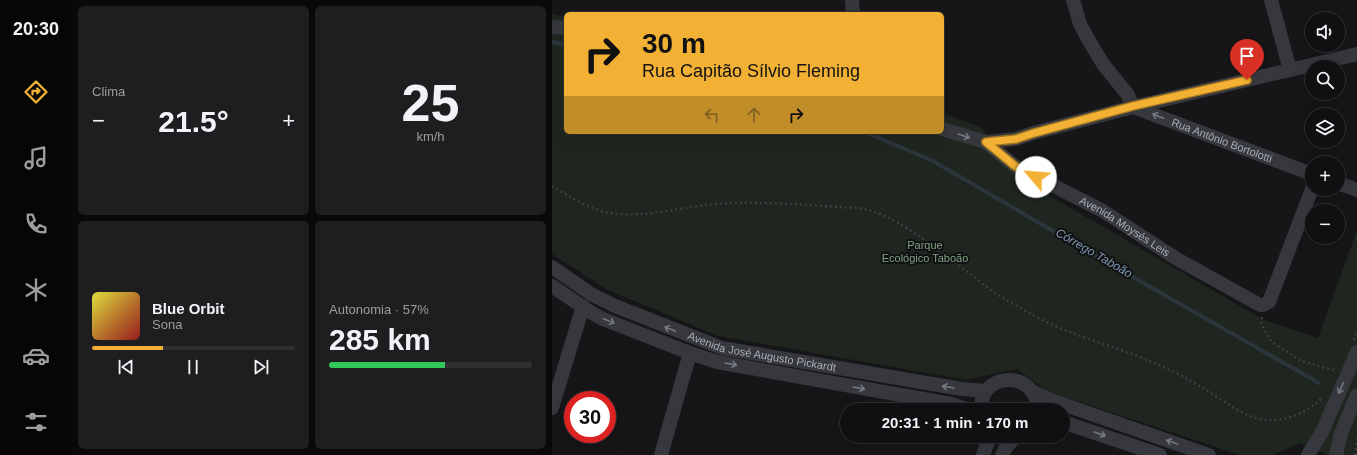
<!DOCTYPE html>
<html lang="pt">
<meta charset="utf-8">
<style>
body{margin:0;font-family:Arial,sans-serif;background:#1e1e20;color:#f1f3f6;height:100vh;display:flex;flex-direction:column;font-size:15px;white-space:nowrap}
*{box-sizing:border-box;margin:0}
p{font-size:13px;color:#9c9d9f}
.icon{flex:none;width:22px;height:22px;fill:none;stroke:currentColor;stroke-width:2;stroke-linecap:round;stroke-linejoin:round}
.map{position:relative;flex:1;overflow:hidden}
.sheet{display:flex;flex-direction:column;gap:6px;padding:6px;background:#09090a;width:480px}
.sheet>*{flex:none}
.guide{position:absolute;left:12px;top:12px;width:380px;height:122px;border-radius:6px;box-shadow:0 4px 16px #0002,0 0 0 1px #303032;background:#f2b134;color:#111;overflow:hidden}
.fabs{position:absolute;left:753px;top:12px;display:grid;gap:8px}
.fabs a{display:grid;place-items:center;width:40px;height:40px;border-radius:50%;background:#101012;box-shadow:0 4px 16px #0002,0 0 0 1px #303032;font-size:20px}
.speed{position:absolute;left:12px;top:391px;display:flex;gap:8px;font-size:20px;font-weight:700;text-align:center}
.speed>*{display:grid;place-content:center;width:52px;height:52px;border-radius:50%;background:#101012;box-shadow:0 4px 16px #0002,0 0 0 1px #303032;line-height:1}
.speed .limit{border:6px solid #d22;background:#fff;color:#111}
.pin{position:absolute;display:grid;place-items:center;width:34px;height:34px;color:#fff;margin:-41px -17px;border-radius:50% 50% 50% 0;rotate:-45deg;box-shadow:0 0 4px #0007}
.pin .icon{rotate:45deg}
.me{position:absolute;width:44px;margin:-22px;rotate:297deg;stroke-linejoin:round;filter:drop-shadow(0 0 3px #0008)}
.turn{display:flex;align-items:center;gap:14px;height:84px;padding:0 12px;font-size:18px}
.turn .icon{width:52px;height:52px;stroke-width:2.5}
.turn b{display:block;font-size:28px;line-height:34px}
.lanes{display:flex;align-items:center;height:38px;padding:0 12px;background:#0003;justify-content:center;gap:20px;direction:ltr}
.lanes .off{opacity:.35}
.big{font-size:30px;font-weight:800;line-height:1.1}
.sheet .widget{flex:1;display:flex;flex-direction:column;justify-content:center;gap:6px;min-width:0;padding:0 14px;border-radius:6px;background:#1e1e20}
.sheet .dial{align-items:center;gap:0}
.dial b{font-size:52px;line-height:1}
.song{display:flex;align-items:center;gap:12px}
.cover{width:48px;height:48px;border-radius:6px;background:linear-gradient(135deg,hsl(60 70% 55%),hsl(0 70% 35%))}
.played{height:4px;border-radius:2px;background:linear-gradient(90deg,#f2b134 35%,#303032 35%)}
.keys{display:flex;justify-content:space-around;direction:ltr}
.heat{display:flex;justify-content:space-between;align-items:center;font-size:22px;direction:ltr}
.charge{height:6px;border-radius:3px;background:linear-gradient(90deg,#34c759 57%,#303032 0)}
.sheet .tiles{flex:1;display:grid;gap:6px;grid-template-columns:repeat(2,1fr)}
.trip{position:absolute;left:288px;top:403px;width:230px;height:40px;border-radius:20px;background:#101012;box-shadow:0 4px 16px #0002,0 0 0 1px #303032;font-weight:800;line-height:40px;text-align:center}
main{display:flex;flex:1;min-height:0}
.tabs{display:flex;flex-direction:column;width:72px;justify-content:space-around;align-items:center;background:#060607;color:#9c9d9f}
.tabs .icon{width:28px;height:28px}
.tabs .current{color:#f2b134}
.tabs b{font-size:18px;color:#f1f3f6}
.map>svg:first-child{display:block}
</style>
<main>
<nav class="tabs">
<b>20:30</b>
<svg class="icon current" aria-label="directions" viewBox="0 0 24 24"><path d="M12 3l9 9-9 9-9-9zM9 14v-3h6M13 9l2 2-2 2"/></svg>
<svg class="icon" aria-label="music" viewBox="0 0 24 24"><path d="M9 18V5l10-2v13"/><circle cx="6" cy="18" r="3"/><circle cx="16" cy="16" r="3"/></svg>
<svg class="icon" aria-label="phone" viewBox="0 0 24 24"><path d="M5 4h4l2 5-3 2q2 4 5 5l2-3 5 2v4C11 20 4 13 5 4z"/></svg>
<svg class="icon" aria-label="climate" viewBox="0 0 24 24"><path d="M12 3v18M4 7l16 10M4 17L20 7"/></svg>
<svg class="icon" aria-label="car" viewBox="0 0 24 24"><path d="M5 17H2v-5l4-1 3-4h7l3 4 3 1v5h-3M9 17h6M6 11h13"/><circle cx="7" cy="17" r="2"/><circle cx="17" cy="17" r="2"/></svg>
<svg class="icon" aria-label="filters" viewBox="0 0 24 24"><path d="M4 7h16M4 17h16"/><circle cx="9" cy="7" r="2"/><circle cx="15" cy="17" r="2"/></svg>
</nav>
<section class="sheet">
<div class="tiles">
<div class="widget"><p>Clima</p>
<div class="heat"><a>−</a><b class="big">21.5°</b><a>+</a></div>
</div>
<div class="widget dial"><b>25</b><p>km/h</p></div>
<div class="widget">
<div class="song"><i class="cover"></i><div><b>Blue Orbit</b><p>Sona</p></div></div>
<div class="played"></div>
<div class="keys"><svg class="icon" aria-label="previous" viewBox="0 0 24 24"><path d="M18 5L8 12l10 7zM5 5v14"/></svg><svg class="icon" aria-label="pause" viewBox="0 0 24 24"><path d="M8 5v14M16 5v14"/></svg><svg class="icon" aria-label="next" viewBox="0 0 24 24"><path d="M6 5l10 7-10 7zM19 5v14"/></svg></div>
</div>
<div class="widget"><p>Autonomia · 57%</p><b class="big">285 km</b><div class="charge"></div></div>
</div>
</section>
<div class="map">
<svg width="805" height="455" viewBox="0 0 805 455">
<rect width="100%" height="100%" fill="#161618"/>
<path fill="#1e261f" d="M0,14L14,17V132H390V113L429,127L467,178L712,320L766,338L805,230V455H776L748,443L721,455H688L495,391L465,369L414,380L166,336L54,289L0,254Z"/>
<g fill="none" stroke-linecap="round" stroke-linejoin="round">
<path stroke="#2c353c" stroke-width="4" d="M0,42L14,45
M313,132L381,161L544,256L767,383"/>
<path stroke="#3d3f44" stroke-width="2.5" stroke-dasharray="2 3" stroke-linecap="butt" d="M0,186C16,195 31,206 49,211C83,220 120,209 154,205C164,204 175,203 185,203C225,202 266,206 306,208C334,212 357,229 379,245C395,257 411,268 426,280C439,291 452,299 467,307C481,315 495,323 510,329C545,343 583,353 618,370C635,378 651,388 668,399C681,407 693,416 708,419C731,423 753,414 769,399
M710,317L709,324L720,342L749,361L785,371
M802,340L805,332
M803,455L805,439"/>
<g stroke="#37383d" stroke-width="14">
<path d="M300,0L301,14"/>
<path d="M521,0L528,24L536,39L551,64L576,95L581,107"/>
<path d="M719,0L738,70"/>
<path d="M0,27L14,28"/>
<path id="s1" d="M581,107L760,174"/>
<path d="M390,129L434,142L464,139L481,133L581,107L805,54"/>
<path id="s2" d="M434,142L463,166L551,211L625,259L708,305H711L717,302L760,189"/>
<path d="M786,183L805,190"/>
<path id="s3" d="M0,267L39,294L63,306L170,348L410,389L434,391"/>
<path d="M0,286L40,313L51,319L138,353L165,362L399,404L417,410"/>
<path d="M481,392L499,400L657,455"/>
<path d="M0,408L31,306"/>
<path d="M429,410C427,371 485,369 486,410"/>
<path d="M511,422L608,455"/>
<path d="M109,455L138,353"/>
<path d="M431,455L438,436"/>
<path d="M450,455L453,449L463,437"/>
<path d="M756,455L770,432L805,352"/>
<path d="M784,455L789,433L805,395"/>
</g>
</g>
<defs><path id="oneway-shaft" d="M-6 0H5M1.5-3L5.5 0L1.5 3" fill="none" stroke-width="1.6" stroke-linecap="round" stroke-linejoin="round"/></defs>
<g stroke="#757881">
<use href="#oneway-shaft" transform="translate(606 116) rotate(-159)"/>
<use href="#oneway-shaft" transform="translate(412 136) rotate(19)"/>
<use href="#oneway-shaft" transform="translate(57 321) rotate(22)"/>
<use href="#oneway-shaft" transform="translate(118 329) rotate(-158)"/>
<use href="#oneway-shaft" transform="translate(179 364) rotate(10)"/>
<use href="#oneway-shaft" transform="translate(396 387) rotate(-170)"/>
<use href="#oneway-shaft" transform="translate(307 388) rotate(10)"/>
<use href="#oneway-shaft" transform="translate(789 388) rotate(114)"/>
<use href="#oneway-shaft" transform="translate(548 434) rotate(19)"/>
<use href="#oneway-shaft" transform="translate(620 442) rotate(-161)"/>
</g>
<g fill="none" stroke-linecap="round" stroke-linejoin="round">
<defs>
<path id="route" d="M484,177L463,166L434,142L464,139L482,133L581,106L695,80"/>
</defs>
<use href="#route" stroke="#9d7322" stroke-width="10"/>
<use href="#route" stroke="#f2b134" stroke-width="7"/>
</g>
<g text-anchor="middle" stroke-width="4" stroke-linejoin="round" paint-order="stroke">
<g font-size="11" fill="#a8adb8" stroke="#111113">
<text dy="4" stroke="none"><textPath href="#s1" startOffset="95">Rua Antônio Bortolotti</textPath></text>
<text dy="4" stroke="none"><textPath href="#s2" startOffset="163">Avenida Moysés Leis</textPath></text>
<text dy="4" stroke="none"><textPath href="#s3" startOffset="229">Avenida José Augusto Pickardt</textPath></text>
</g>
<g font-size="11" fill="#7fa381" stroke="#111113">
<text x="373" y="249">Parque<tspan x="373" dy="13">Ecológico Taboão</tspan></text>
</g>
<g font-size="12" font-style="italic" fill="#7f9bb3" stroke="#111113">
<text transform="translate(542 253) rotate(30)" y="4">Córrego Taboão</text>
</g>
</g>
</svg>
<div class="fabs">
<a><svg class="icon" aria-label="sound" viewBox="0 0 24 24"><path d="M4 9h4l5-4v14l-5-4H4zM17 9q2 3 0 6"/></svg></a>
<a><svg class="icon" aria-label="search" viewBox="0 0 24 24"><circle cx="10" cy="10" r="6"/><path d="M15 15l6 6"/></svg></a>
<a><svg class="icon" aria-label="layers" viewBox="0 0 24 24"><path d="M12 4l9 5-9 5-9-5zM3 14l9 5 9-5"/></svg></a>
<a>+</a>
<a>−</a>
</div>
<div class="speed"><div class="limit">30</div></div>
<div class="pin" style="left:695px;top:80px;background:#d93025"><svg class="icon" aria-label="arrive" viewBox="0 0 24 24"><path d="M6 21V4h12l-3 4 3 4H6"/></svg></div>
<svg class="me" style="left:484px;top:177px" viewBox="-20 -20 40 40"><circle r="19" fill="#fff"/><path d="M0-13L10 11 0 6-10 11z" fill="#f2b134"/></svg>
<div class="trip">20:31 · 1 min · 170 m</div>
<div class="guide">
<div class="turn"><svg class="icon" aria-label="right" viewBox="0 0 24 24"><path d="M7 20v-9h11M14 6l5 5-5 5"/></svg><div><b>30 m</b>Rua Capitão Sílvio Fleming</div></div>
<div class="lanes"><svg class="icon off" aria-label="left" viewBox="0 0 24 24"><path d="M17 20v-9H6M10 6l-5 5 5 5"/></svg><svg class="icon off" aria-label="ahead" viewBox="0 0 24 24"><path d="M12 20V5M6 11l6-6 6 6"/></svg><svg class="icon" aria-label="right" viewBox="0 0 24 24"><path d="M7 20v-9h11M14 6l5 5-5 5"/></svg></div>
</div>
</div>
</main>
